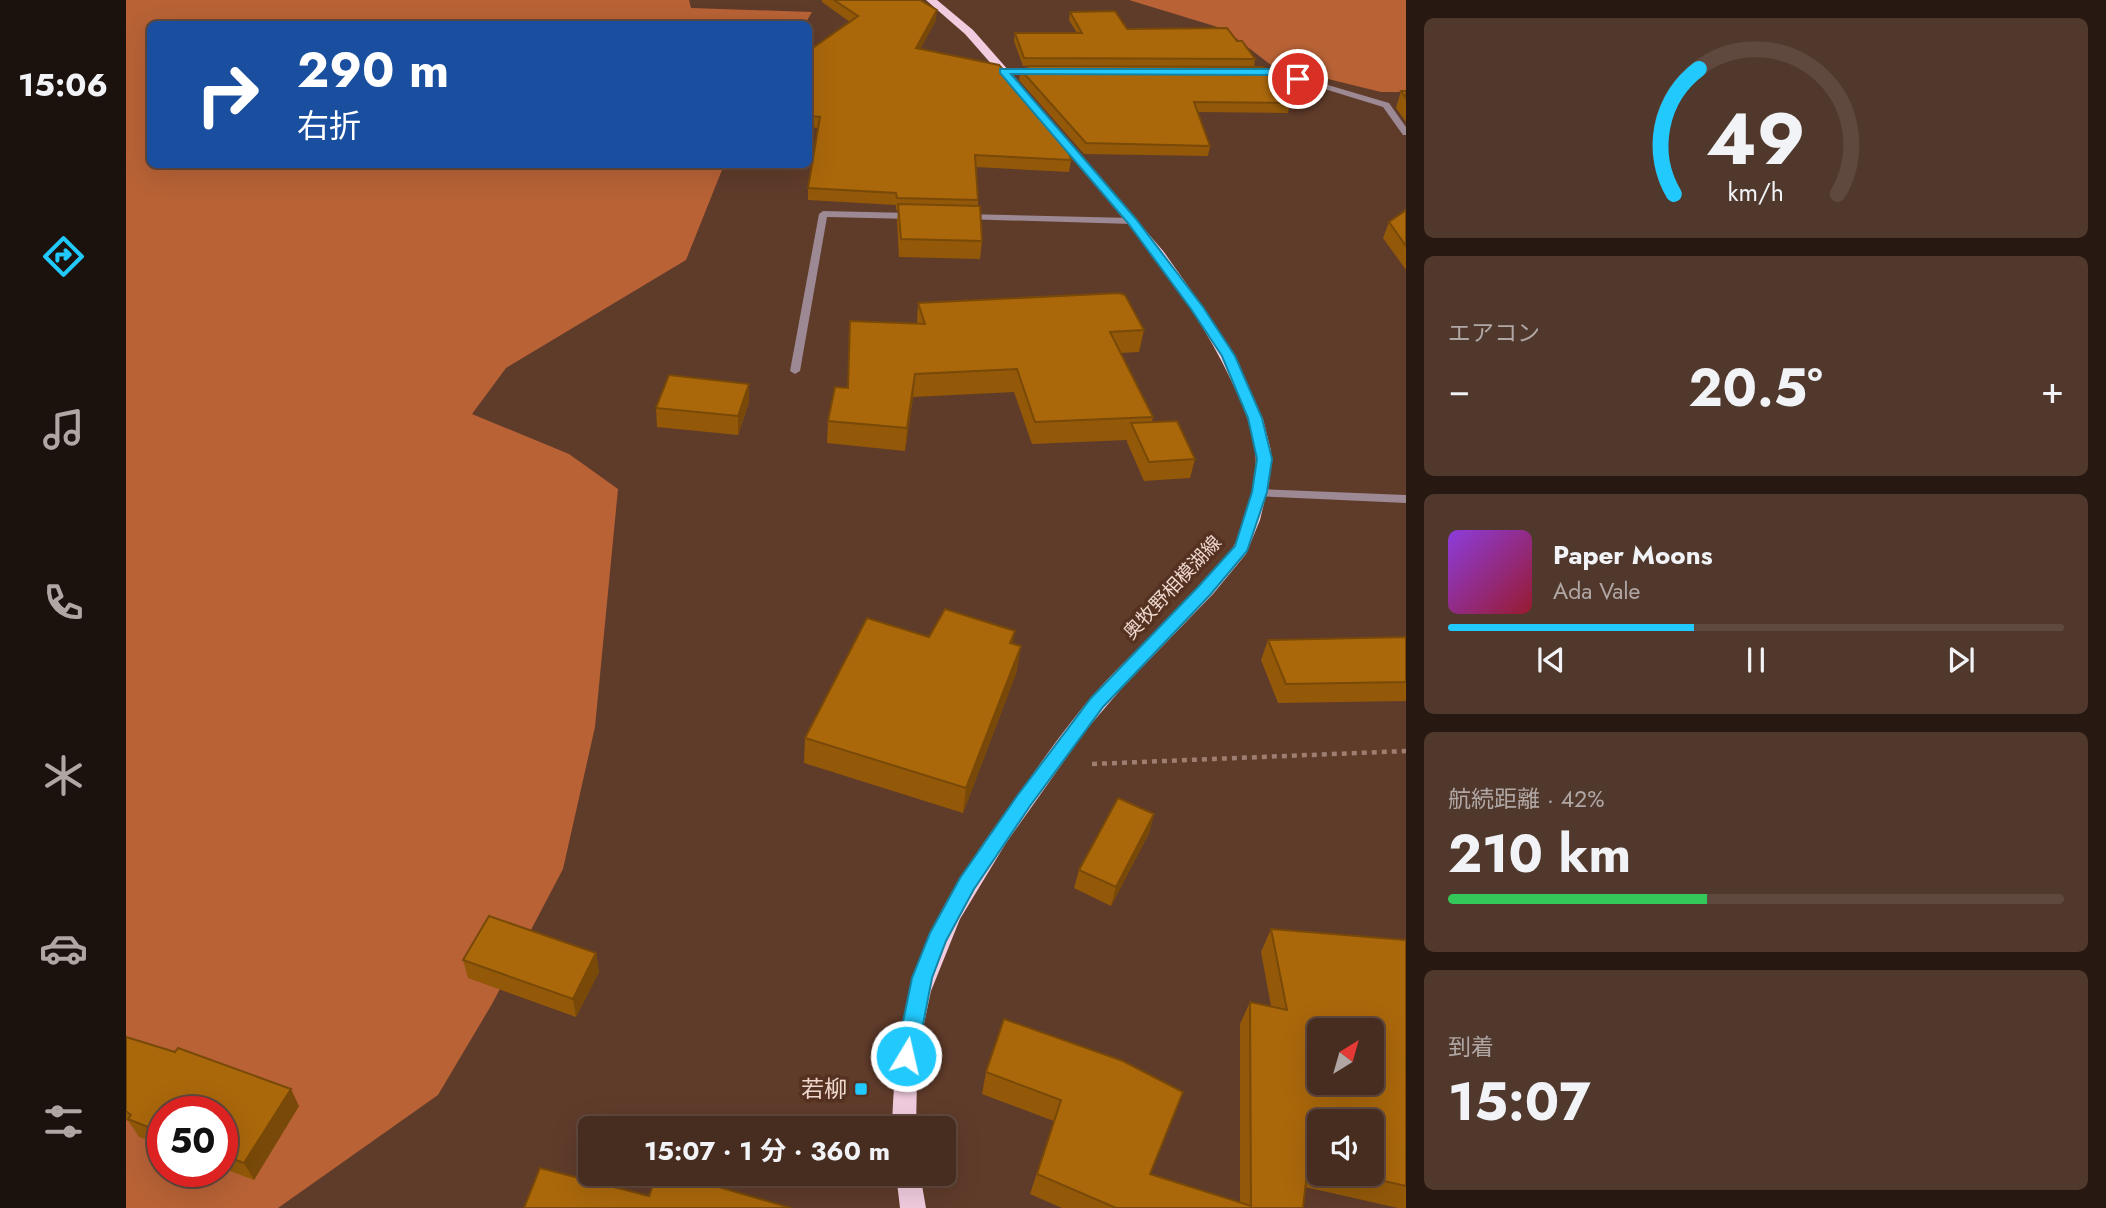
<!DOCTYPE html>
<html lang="ja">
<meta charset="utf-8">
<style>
body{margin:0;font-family:Jost,"Noto Sans JP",sans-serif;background:#51382d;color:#f1f3f6;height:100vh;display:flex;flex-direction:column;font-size:26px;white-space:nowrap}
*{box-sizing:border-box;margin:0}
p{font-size:23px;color:#b0a7a5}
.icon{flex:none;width:38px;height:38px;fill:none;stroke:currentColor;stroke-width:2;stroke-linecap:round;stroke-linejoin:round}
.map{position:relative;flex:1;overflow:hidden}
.side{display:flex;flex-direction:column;gap:18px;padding:18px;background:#271812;width:700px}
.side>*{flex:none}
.guide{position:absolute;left:21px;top:21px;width:665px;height:147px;border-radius:10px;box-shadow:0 7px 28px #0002,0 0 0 2px #5f483e;background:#1a4fa0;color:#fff;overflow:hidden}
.needle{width:46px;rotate:37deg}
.buttons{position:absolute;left:1181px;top:1018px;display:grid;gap:14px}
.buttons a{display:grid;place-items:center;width:77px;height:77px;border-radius:10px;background:#472c20;box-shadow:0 7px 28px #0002,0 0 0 2px #5f483e;font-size:35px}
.speed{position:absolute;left:21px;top:1096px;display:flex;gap:14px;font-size:35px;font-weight:700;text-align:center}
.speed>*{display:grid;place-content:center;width:91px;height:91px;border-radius:50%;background:#472c20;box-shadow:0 7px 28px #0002,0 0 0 2px #5f483e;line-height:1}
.speed .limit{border:10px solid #d22;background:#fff;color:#111}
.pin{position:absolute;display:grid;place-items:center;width:60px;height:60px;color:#fff;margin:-30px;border:4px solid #fff;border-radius:50%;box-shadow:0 2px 7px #0007}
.me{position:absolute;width:77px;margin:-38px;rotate:9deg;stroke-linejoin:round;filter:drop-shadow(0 0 5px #0008)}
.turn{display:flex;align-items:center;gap:24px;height:147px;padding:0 35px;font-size:32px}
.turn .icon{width:91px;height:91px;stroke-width:2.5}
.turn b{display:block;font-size:49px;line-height:60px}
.big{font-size:52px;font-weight:700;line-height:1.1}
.side .card{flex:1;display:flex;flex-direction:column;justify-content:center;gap:10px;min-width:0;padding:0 24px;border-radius:10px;background:#51382d}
.side .dial{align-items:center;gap:0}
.dial svg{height:182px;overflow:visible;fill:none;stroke:#5f483e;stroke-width:7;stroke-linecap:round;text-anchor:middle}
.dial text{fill:#f1f3f6;stroke:none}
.song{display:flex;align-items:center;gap:21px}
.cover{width:84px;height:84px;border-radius:10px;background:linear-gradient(135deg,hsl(270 70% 55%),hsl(350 70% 35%))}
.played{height:7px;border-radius:4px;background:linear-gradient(90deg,#21c9fd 40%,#5f483e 40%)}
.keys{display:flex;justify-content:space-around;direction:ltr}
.heat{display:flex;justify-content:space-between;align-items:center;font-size:38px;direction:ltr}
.charge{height:10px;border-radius:5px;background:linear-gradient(90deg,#34c759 42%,#5f483e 0)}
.trip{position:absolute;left:452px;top:1116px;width:378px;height:70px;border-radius:10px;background:#472c20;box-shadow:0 7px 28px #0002,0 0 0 2px #5f483e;font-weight:700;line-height:70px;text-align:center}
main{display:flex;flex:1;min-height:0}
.menu{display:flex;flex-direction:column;width:126px;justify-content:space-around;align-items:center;background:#1c120d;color:#b0a7a5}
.menu .icon{width:49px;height:49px}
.menu .selected{color:#21c9fd}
.menu b{font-size:32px;color:#f1f3f6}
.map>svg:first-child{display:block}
</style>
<main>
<nav class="menu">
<b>15:06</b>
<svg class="icon selected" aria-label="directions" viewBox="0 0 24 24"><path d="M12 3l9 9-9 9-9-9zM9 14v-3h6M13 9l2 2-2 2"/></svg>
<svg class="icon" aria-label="music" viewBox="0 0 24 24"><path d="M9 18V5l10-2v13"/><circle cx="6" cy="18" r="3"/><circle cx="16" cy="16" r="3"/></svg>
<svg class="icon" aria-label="phone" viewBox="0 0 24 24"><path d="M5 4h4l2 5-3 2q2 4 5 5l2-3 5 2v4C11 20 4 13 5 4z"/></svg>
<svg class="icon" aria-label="climate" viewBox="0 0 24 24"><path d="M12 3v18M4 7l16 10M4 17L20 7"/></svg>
<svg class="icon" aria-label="car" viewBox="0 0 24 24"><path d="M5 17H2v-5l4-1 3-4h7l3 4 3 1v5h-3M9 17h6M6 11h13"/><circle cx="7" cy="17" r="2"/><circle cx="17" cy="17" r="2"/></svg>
<svg class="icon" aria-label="filters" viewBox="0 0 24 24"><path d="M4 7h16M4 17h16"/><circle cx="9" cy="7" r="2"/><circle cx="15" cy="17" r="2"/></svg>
</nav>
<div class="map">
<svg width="1280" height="1208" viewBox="0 0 1280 1208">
<rect width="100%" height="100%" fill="#5f3b2a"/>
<path fill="#b86236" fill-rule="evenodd" d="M0,0H563L565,8L686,12L679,24H24V164L598,165L560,260L380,368L346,414L443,454L492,489L469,727L437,869L366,1004L312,1095L152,1208H0ZM37,1111H96V1171H37Z
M1003,0H1280V92H1255L1145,65L1098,29Z"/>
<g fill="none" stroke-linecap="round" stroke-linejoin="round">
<path stroke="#9d7e71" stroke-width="4.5" stroke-dasharray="5 5" stroke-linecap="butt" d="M966,764L1280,751"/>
<path fill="#9c8993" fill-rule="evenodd" d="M915,68H918V72L877,73L873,71L877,69Z
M1123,69L1151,70L1263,103L1280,127V135H1277L1257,107L1150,74L1123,73Z
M697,211L785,213L789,216L785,219L701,217L674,371L669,374L664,371L693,214Z
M838,214L1006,218L1010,221L1006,224L835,219L834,217Z
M1134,489L1280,495V503L1130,496L1128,493Z"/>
<path fill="#f1ccdf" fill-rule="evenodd" d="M800,0H811L847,30L891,80V84H883L839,34Z
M922,126H930L1038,252L1088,323L1109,359L1137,419L1145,451L1144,478L1134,520L1120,554L1087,594L996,688L960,730L880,843L834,919L805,991L796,1033L791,1078L790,1129H766C768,1049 780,977 818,906C841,865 869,826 897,788C923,751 949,714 980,681C1022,636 1073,598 1107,547C1121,526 1133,475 1129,450C1126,425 1115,401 1104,378C1060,285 988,208 922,130Z
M770,1174H794L800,1208H774Z"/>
</g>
<path fill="#935909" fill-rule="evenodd" d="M696,0H794L810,20L794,49L945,160L943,172L850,167L852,200V206L856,241L854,259L773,257L771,221L772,210H770V205L682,200V188L692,128L682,127V53L724,22L696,2Z
M944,12L1001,29L1111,41L1129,59L1128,67L1164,103L1162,113L1071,112L1084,146L1082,156L958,154L893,80L895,70L900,71L901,66H897L888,41L889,33H951L943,20Z
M1275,91H1280V122L1270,108Z
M1280,210V270L1257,238L1263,222Z
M792,303L1018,330L1013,352L995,353L1027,417L1026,422L1069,459L1064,478L1018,481L1001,442V440L906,444L888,392L787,397L779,451L701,443L702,421L722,388L791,323Z
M623,402L612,435L531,427L530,408Z
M803,637L887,644L891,671L837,813L678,763L679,738Z
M1280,637V701L1152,703L1135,660L1142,640Z
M1028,814L1023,833L985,906L948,888L953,870Z
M1145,929L1280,940V1208H1272L1179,1187L1177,1208H936L904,1194L928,1121L856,1094L860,1072L878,1019L1024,1174L1114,1202V1024L1124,1002L1145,1006L1135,952ZM1194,1122L1246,1174H1194Z
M470,953L473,972L450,1017L342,978L337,960Z
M0,1037L173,1106L128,1180L96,1168V1111H37V1145L13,1137L3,1122L0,1120Z"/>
<path fill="#784908" d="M811,10L810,20L789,59L790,48Z
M789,374L787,397L779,451L781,428Z
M623,384V402L612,435V416Z
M889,631L885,656L884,643Z
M895,646L891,671L837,813L840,788Z
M1028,814L1023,833L985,906L990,887Z
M470,953L473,972L450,1017L447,999Z
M165,1089L173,1106L128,1180L118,1163Z"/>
<path fill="#ab680b" stroke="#784908" stroke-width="2" fill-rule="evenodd" d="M708,0H794L811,10L790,48L873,65L940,141L945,160L849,155L852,200L771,198L770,193L682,188L694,117L682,116V53L684,50L732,16Z
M989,11L1001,29L1101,28L1111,41H1116L1129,59L898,58L889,33H956L944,12Z
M901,66L1137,67L1164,103L1068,102L1084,146L960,143L895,70L903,72Z
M1275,91H1280V98Z
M772,204L854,206L856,241L775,239Z
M1280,210V246L1263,222Z
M993,293L999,295L1018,330L984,332L1027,417L909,422L891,369L789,374L781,428L702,421L709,387L722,388L724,321L799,324L792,303Z
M543,375L623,384L612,416L530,408Z
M1051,421L1069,459L1023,462L1005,423Z
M819,609L889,631L884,643L895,646L840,788L679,738L741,618L803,637Z
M1280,637V682L1160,684L1142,640Z
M992,798L1028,814L990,887L953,870Z
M363,916L470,953L447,999L337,960Z
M1145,929L1280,940V1186L1227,1174H1246V1122H1194V1167L1182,1164L1177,1208H990L911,1174L935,1100L860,1072L878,1019L997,1061L1057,1092L1024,1174L1125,1206L1124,1002L1161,1010ZM1194,1031H1246V1083H1194Z
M0,1037L49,1052L52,1048L165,1089L118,1163L96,1155V1111H37V1133L2,1119L5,1115L0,1111Z
M414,1168L523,1196L531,1174H548L665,1208H398Z"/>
<path fill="#21c9fd" stroke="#1583a4" stroke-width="2" d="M874,69H1151L1176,77L1177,79L1172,82L1150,75L885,74L1010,219L1077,307L1109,356L1136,418L1146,459L1141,492L1121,551L1084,595L977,707L904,806L848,889L820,941L806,978L791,1056L788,1063L780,1066L773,1063L770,1056L786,978L804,933L834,878L891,796L965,698L1072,587L1109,546L1126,492L1131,459L1122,418L1096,356L1065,309L1002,223L874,73Z"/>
<rect fill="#21c9fd" stroke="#543120" stroke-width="2.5" x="728" y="1082" width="14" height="14" rx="3.5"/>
<g text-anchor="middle" stroke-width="7" stroke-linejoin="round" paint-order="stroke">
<g font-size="19" fill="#eed7cd" stroke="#543120">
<text transform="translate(1046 587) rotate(-47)" y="7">奥牧野相模湖線</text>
</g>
<g font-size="23" fill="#eed7cd" stroke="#543120" text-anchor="end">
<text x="721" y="1097">若柳</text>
</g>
</g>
</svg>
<div class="buttons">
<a><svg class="needle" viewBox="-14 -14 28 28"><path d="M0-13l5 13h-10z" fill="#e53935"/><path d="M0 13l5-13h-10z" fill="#b0a7a5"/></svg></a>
<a><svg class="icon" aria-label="sound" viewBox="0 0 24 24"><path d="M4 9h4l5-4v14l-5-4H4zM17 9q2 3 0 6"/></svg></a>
</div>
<div class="speed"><div class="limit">50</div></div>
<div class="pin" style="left:1172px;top:79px;background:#d93025"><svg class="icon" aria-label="arrive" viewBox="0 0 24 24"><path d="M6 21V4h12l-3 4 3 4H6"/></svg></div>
<svg class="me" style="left:780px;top:1056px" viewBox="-20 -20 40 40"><circle r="17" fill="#21c9fd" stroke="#fff" stroke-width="3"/><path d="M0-11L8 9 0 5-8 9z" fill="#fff"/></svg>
<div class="trip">15:07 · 1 分 · 360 m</div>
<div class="guide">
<div class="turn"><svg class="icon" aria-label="right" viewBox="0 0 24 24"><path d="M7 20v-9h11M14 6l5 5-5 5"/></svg><div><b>290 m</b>右折</div></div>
</div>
</div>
<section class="side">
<div class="card dial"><svg viewBox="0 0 100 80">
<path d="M14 69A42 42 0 1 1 86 69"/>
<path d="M14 69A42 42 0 0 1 25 14" stroke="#21c9fd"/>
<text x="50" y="56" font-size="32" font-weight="700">49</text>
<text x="50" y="72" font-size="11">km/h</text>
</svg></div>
<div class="card"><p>エアコン</p>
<div class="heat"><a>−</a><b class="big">20.5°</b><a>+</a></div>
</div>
<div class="card">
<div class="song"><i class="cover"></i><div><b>Paper Moons</b><p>Ada Vale</p></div></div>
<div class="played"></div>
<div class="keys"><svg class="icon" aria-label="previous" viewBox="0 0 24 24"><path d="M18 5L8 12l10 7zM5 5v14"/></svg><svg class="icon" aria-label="pause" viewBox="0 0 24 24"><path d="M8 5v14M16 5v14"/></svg><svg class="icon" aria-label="next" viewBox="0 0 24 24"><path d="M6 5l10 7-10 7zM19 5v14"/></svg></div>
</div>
<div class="card"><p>航続距離 · 42%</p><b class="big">210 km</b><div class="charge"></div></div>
<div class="card"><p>到着</p><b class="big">15:07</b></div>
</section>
</main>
